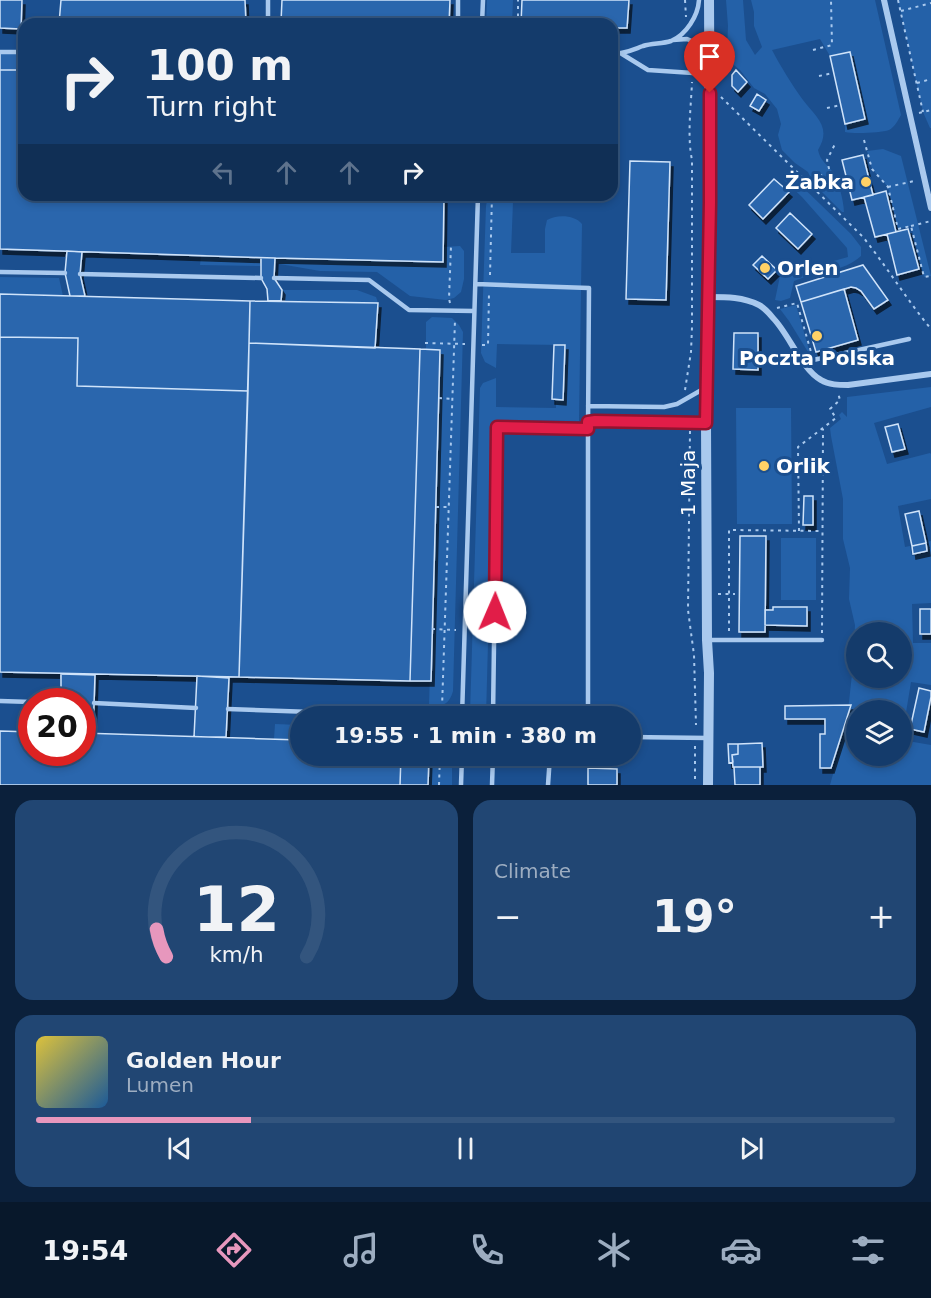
<!DOCTYPE html>
<meta charset="utf-8">
<style>
body{margin:0;font-family:"DejaVu Sans",sans-serif;background:#214673;color:#f1f3f6;height:100vh;display:flex;flex-direction:column;font-size:22px;white-space:nowrap}
*{box-sizing:border-box;margin:0}
p{font-size:20px;color:#9dadc1}
.icon{flex:none;width:33px;height:33px;fill:none;stroke:currentColor;stroke-width:2;stroke-linecap:round;stroke-linejoin:round}
.map{position:relative;height:785px;overflow:hidden}
.details{display:flex;flex-direction:column;gap:15px;padding:15px;background:#0b203b;flex:1}
.details>*{flex:none}
.hud{position:absolute;left:18px;top:18px;width:600px;height:183px;border-radius:18px;box-shadow:0 3px 9px #0003,0 0 0 2px #33557e;background:#143b6b;color:#f1f3f6;overflow:hidden}
.controls{position:absolute;left:846px;top:622px;display:grid;gap:12px}
.controls a{display:grid;place-items:center;width:66px;height:66px;border-radius:50%;background:#143b6b;box-shadow:0 3px 9px #0003,0 0 0 2px #33557e;font-size:30px}
.speed{position:absolute;left:18px;top:688px;display:flex;gap:12px;font-size:30px;font-weight:700;text-align:center}
.speed>*{display:grid;place-content:center;width:78px;height:78px;border-radius:50%;background:#143b6b;box-shadow:0 3px 9px #0003,0 0 0 2px #33557e;line-height:1}
.speed .limit{border:9px solid #d22;background:#fff;color:#111}
.pin{position:absolute;display:grid;place-items:center;width:51px;height:51px;color:#fff;margin:-62px -26px;border-radius:50% 50% 50% 0;rotate:-45deg;box-shadow:0 0 6px #0007}
.pin .icon{rotate:45deg}
.me{position:absolute;width:66px;margin:-33px;rotate:1deg;stroke-linejoin:round;filter:drop-shadow(0 0 4px #0008)}
.turn{display:flex;align-items:center;gap:21px;height:126px;padding:0 30px;font-size:27px}
.turn .icon{width:78px;height:78px;stroke-width:2.5}
.turn b{display:block;font-size:42px;line-height:51px}
.lanes{display:flex;align-items:center;height:57px;padding:0 30px;background:#0003;justify-content:center;gap:30px;direction:ltr}
.lanes .off{opacity:.35}
.big{font-size:45px;font-weight:800;line-height:1.1}
.details .widget{flex:1;display:flex;flex-direction:column;justify-content:center;gap:9px;min-width:0;padding:0 21px;border-radius:18px;background:#214673}
.details .dial{align-items:center;gap:0}
.dial svg{height:156px;overflow:visible;fill:none;stroke:#33557e;stroke-width:7;stroke-linecap:round;text-anchor:middle}
.dial text{fill:#f1f3f6;stroke:none}
.song{display:flex;align-items:center;gap:18px}
.cover{width:72px;height:72px;border-radius:9px;background:linear-gradient(135deg,hsl(50 70% 55%),hsl(210 70% 35%))}
.played{height:6px;border-radius:3px;background:linear-gradient(90deg,#e797bd 25%,#33557e 25%)}
.keys{display:flex;justify-content:space-around;direction:ltr}
.heat{display:flex;justify-content:space-between;align-items:center;font-size:33px;direction:ltr}
.details .tiles{flex:1;display:grid;gap:15px;grid-template-columns:1fr 1fr}
.widget:last-child{grid-column:span 2}
.trip{position:absolute;left:290px;top:706px;width:351px;height:60px;border-radius:30px;background:#143b6b;box-shadow:0 3px 9px #0003,0 0 0 2px #33557e;font-weight:800;line-height:60px;text-align:center}
.tabs{display:flex;height:96px;justify-content:space-around;align-items:center;background:#08182b;color:#9dadc1}
.tabs .icon{width:42px;height:42px}
.tabs .active{color:#e797bd}
.tabs b{font-size:27px;color:#f1f3f6}
.map>svg:first-child{display:block}
</style>
<div class="map">
<svg width="931" height="785" viewBox="0 0 931 785">
<defs>
<filter id="shadow"><feDropShadow dx="3" dy="5" stdDeviation="0" flood-color="#0009"/></filter>
</defs>
<rect width="100%" height="100%" fill="#1b4f8f"/>
<path fill="#2461a8" fill-rule="evenodd" d="M487,0H513L512,24H486Z
M726,0H743L746,40L755,55L762,47L754,26V12L751,0H875L901,115C898,120 895,127 889,130C881,133 853,134 845,132V124L864,119L850,52L830,56L820,39L772,50C781,67 792,85 803,100C816,117 832,127 818,150C820,161 828,165 834,174C839,182 844,203 844,212H842L813,183L808,172L795,163L782,150L778,135L781,124L777,109L765,94L754,88L740,70L729,61L727,51L728,26Z
M898,0H931V128H930L923,112Z
M883,149L901,156L931,276L924,277L911,226L898,229L888,187L872,169L867,151Z
M788,173L851,234L861,247V256C844,272 815,272 794,281L790,298L781,301L775,300L780,276L848,257L847,248L802,197L784,180L783,176Z
M492,195H510L513,202L511,253H545V229L547,220C557,214 575,215 582,224L579,421L494,420L486,717H472L470,714L480,388L483,383L496,378V407L556,408V399H563L564,345L497,344L496,368L485,362L481,353L486,206L487,201Z
M460,246L464,251V279L461,292L454,298L446,300L410,296L377,272L320,271L274,263L275,258L442,262L443,247Z
M201,256L261,258V266L200,265Z
M0,277L59,278L63,296L0,294Z
M282,290H357L376,297L378,303L281,301Z
M796,305L810,353L808,352L789,321L780,309Z
M432,317L452,318L459,325L463,332L453,691C449,705 443,706 429,706L440,350L426,349V322Z
M931,387V407L874,423L887,464L930,453L931,454V499L898,506L905,547L910,546L912,556L928,553L926,542L931,541V603L912,604L913,643H931V685L911,682L902,737V711H856V756H902V740L931,745V785H830L842,742L849,702L852,674L855,625L849,599L850,568L843,539V499L831,436L830,428L841,419L839,415L842,412L847,417V397ZM856,633H902V678H856Z
M736,408H791L792,524H737Z
M781,538H816V600H781Z
M275,724L300,725V740L274,739Z
M429,756H452V785H428Z"/>
<path fill="#2a66ad" stroke="#cfe3fa" stroke-width="1.5" filter="url(#shadow)" d="M0,0H22L21,29L0,28Z
M61,0H245L246,24H59Z
M282,0H450L449,24H347L281,22Z
M522,0H629L627,28H612V24H521Z
M0,52H24V70H0Z
M850,52L865,119L845,124L830,56Z
M0,70H24V195H444L443,262L275,258L0,249Z
M736,70L747,82L738,92L732,86V75Z
M757,94L766,100L759,111L750,106Z
M863,155L873,195L852,200L842,160Z
M630,161L670,162L666,300L626,299Z
M774,179L789,192L763,219L749,205Z
M886,191L896,232L875,237L864,197Z
M790,213L812,234L798,249L776,228Z
M908,229L919,269L897,275L887,234Z
M67,251L82,252L80,274L85,296H70L65,273Z
M762,256L777,270L768,279L753,265Z
M261,258H275L274,278L282,290L281,301H268L267,289L261,278Z
M863,265L888,300L874,309L861,291L856,288L851,287L801,302L796,286Z
M844,289L858,340L816,352L801,302Z
M0,294L250,301L248,391L77,386L78,338L0,337Z
M250,301L378,303L375,348L249,343Z
M734,333H758V370L733,369Z
M0,337L78,338L77,386L248,391L239,677L0,672Z
M249,343L420,349L410,681L239,677Z
M554,345H565L563,400L552,399Z
M420,349L440,350L431,681H410Z
M898,424L905,449L892,452L885,427Z
M804,496H813V525H803Z
M919,511L926,543L912,546L905,514Z
M740,536H766L765,632H739Z
M926,543L927,551L913,554L912,546Z
M773,607H807V626L765,625V610H773Z
M920,609H931V634H920Z
M61,674L95,675L93,734L82,733V702H61Z
M197,676L229,678L226,737H194Z
M919,688L931,691V697L924,732L910,729Z
M851,705L831,768H820V734H825V719H785V706Z
M0,731L32,732V753H82V733L300,740V756H401L400,785H0Z
M762,743L763,767H733L732,755L738,754V744Z
M728,744H738V754L732,755L733,762L729,763Z
M401,756H429L428,785H400Z
M734,767H760V785H735Z
M588,768L617,769V785H588Z"/>
<g fill="none" stroke-linecap="round" stroke-linejoin="round">
<path stroke="#a9c9ee" stroke-width="2" stroke-dasharray="3 4.5" stroke-linecap="butt" d="M685,0L686,17
M898,0L923,112
M901,11L931,3
M518,24V0
M813,50L832,45L831,0
M692,52V64
M819,76L833,73
M917,83L931,79
M721,97L863,237C887,267 907,300 931,329
M827,108L841,105
M919,113L931,110
M864,140L872,169L888,187L898,229L911,226L924,277L931,276
M805,180L830,173L827,160L836,142
M888,187L914,181
M911,226L931,221
M490,275L492,195
M450,303L449,299L451,246
M777,308L797,303L811,352
M425,343L465,344
M482,345H488L489,293
M685,390L691,352L692,327V160C687,136 691,107 692,82
M439,398L453,399
M690,431L688,610L694,655L696,725
M436,507H449
M799,531L798,447L836,418L830,409L840,400L838,393
M718,594H735
M432,629L456,630
M729,631V530L822,531
M822,633L823,429
M442,708L455,320
M695,746V779
M439,785L440,756"/>
<path stroke="#a9c9ee" stroke-width="4.5" d="M268,24V0
M458,24V0
M482,24L483,0
M673,40L687,39L707,48
M0,52H24
M612,54C624,54 632,50 643,46C652,43 662,44 671,41C686,35 698,16 699,0
M622,54L648,70L708,74
M0,272L65,273
M80,274L261,278
M274,278L369,280L409,310L474,311
M476,284L589,288L588,429L497,427L493,717
M804,362L909,339
M588,406L664,407L677,404L705,388
M588,422H705
M708,640H822
M0,701L32,702
M94,703L196,708
M228,709L456,717
M462,717L478,195
M588,717V429
M630,737L708,738
M461,785L462,756
M492,785L493,756
M548,785L550,756"/>
<path stroke="#a9c9ee" stroke-width="6" d="M884,0L931,208
M709,297C727,297 743,297 759,305C765,308 769,313 773,318C789,334 802,370 821,380C829,385 839,385 848,385L931,374"/>
<path stroke="#a9c9ee" stroke-width="10" d="M708,785L709,673L707,640L706,422L710,202L709,0"/>
</g>
<g fill="none" stroke-linecap="round" stroke-linejoin="round">
<defs>
<path id="route" d="M495,612L497,427L588,429V422L595,421L706,423L710,202V93"/>
</defs>
<use href="#route" stroke="#92132f" stroke-width="15"/>
<use href="#route" stroke="#e11d48" stroke-width="10"/>
</g>
<g fill="#ffd166" stroke="#1b4f8f" stroke-width="2">
<circle cx="866" cy="182" r="6"/>
<circle cx="765" cy="268" r="6"/>
<circle cx="817" cy="336" r="6"/>
<circle cx="764" cy="466" r="6"/>
</g>
<g text-anchor="middle" stroke-width="6" stroke-linejoin="round" paint-order="stroke">
<g font-size="20" font-weight="bold" fill="#fff" stroke="#1b4f8f" text-anchor="start">
<text x="854" y="189" text-anchor="end">Żabka</text>
<text x="777" y="275">Orlen</text>
<text x="817" y="365" text-anchor="middle">Poczta Polska</text>
<text x="776" y="473">Orlik</text>
</g>
<g font-size="20" fill="#fff" stroke="#1b4f8f">
<text transform="translate(688 483) rotate(-90)" y="7">1 Maja</text>
</g>
</g>
</svg>
<div class="controls">
<a><svg class="icon" aria-label="search" viewBox="0 0 24 24"><circle cx="10" cy="10" r="6"/><path d="M15 15l6 6"/></svg></a>
<a><svg class="icon" aria-label="layers" viewBox="0 0 24 24"><path d="M12 4l9 5-9 5-9-5zM3 14l9 5 9-5"/></svg></a>
</div>
<div class="speed"><div class="limit">20</div></div>
<div class="pin" style="left:710px;top:93px;background:#d93025"><svg class="icon" aria-label="arrive" viewBox="0 0 24 24"><path d="M6 21V4h12l-3 4 3 4H6"/></svg></div>
<svg class="me" style="left:495px;top:612px" viewBox="-20 -20 40 40"><circle r="19" fill="#fff"/><path d="M0-13L10 11 0 6-10 11z" fill="#e11d48"/></svg>
<div class="trip">19:55 · 1 min · 380 m</div>
<div class="hud">
<div class="turn"><svg class="icon" aria-label="right" viewBox="0 0 24 24"><path d="M7 20v-9h11M14 6l5 5-5 5"/></svg><div><b>100 m</b>Turn right</div></div>
<div class="lanes"><svg class="icon off" aria-label="left" viewBox="0 0 24 24"><path d="M17 20v-9H6M10 6l-5 5 5 5"/></svg><svg class="icon off" aria-label="ahead" viewBox="0 0 24 24"><path d="M12 20V5M6 11l6-6 6 6"/></svg><svg class="icon off" aria-label="ahead" viewBox="0 0 24 24"><path d="M12 20V5M6 11l6-6 6 6"/></svg><svg class="icon" aria-label="right" viewBox="0 0 24 24"><path d="M7 20v-9h11M14 6l5 5-5 5"/></svg></div>
</div>
</div>
<section class="details">
<div class="tiles">
<div class="widget dial"><svg viewBox="0 0 100 80">
<path d="M14 69A42 42 0 1 1 86 69"/>
<path d="M14 69A42 42 0 0 1 9 55" stroke="#e797bd"/>
<text x="50" y="56" font-size="32" font-weight="700">12</text>
<text x="50" y="72" font-size="11">km/h</text>
</svg></div>
<div class="widget"><p>Climate</p>
<div class="heat"><a>−</a><b class="big">19°</b><a>+</a></div>
</div>
<div class="widget">
<div class="song"><i class="cover"></i><div><b>Golden Hour</b><p>Lumen</p></div></div>
<div class="played"></div>
<div class="keys"><svg class="icon" aria-label="previous" viewBox="0 0 24 24"><path d="M18 5L8 12l10 7zM5 5v14"/></svg><svg class="icon" aria-label="pause" viewBox="0 0 24 24"><path d="M8 5v14M16 5v14"/></svg><svg class="icon" aria-label="next" viewBox="0 0 24 24"><path d="M6 5l10 7-10 7zM19 5v14"/></svg></div>
</div>
</div>
</section>
<nav class="tabs">
<b>19:54</b>
<svg class="icon active" aria-label="directions" viewBox="0 0 24 24"><path d="M12 3l9 9-9 9-9-9zM9 14v-3h6M13 9l2 2-2 2"/></svg>
<svg class="icon" aria-label="music" viewBox="0 0 24 24"><path d="M9 18V5l10-2v13"/><circle cx="6" cy="18" r="3"/><circle cx="16" cy="16" r="3"/></svg>
<svg class="icon" aria-label="phone" viewBox="0 0 24 24"><path d="M5 4h4l2 5-3 2q2 4 5 5l2-3 5 2v4C11 20 4 13 5 4z"/></svg>
<svg class="icon" aria-label="climate" viewBox="0 0 24 24"><path d="M12 3v18M4 7l16 10M4 17L20 7"/></svg>
<svg class="icon" aria-label="car" viewBox="0 0 24 24"><path d="M5 17H2v-5l4-1 3-4h7l3 4 3 1v5h-3M9 17h6M6 11h13"/><circle cx="7" cy="17" r="2"/><circle cx="17" cy="17" r="2"/></svg>
<svg class="icon" aria-label="filters" viewBox="0 0 24 24"><path d="M4 7h16M4 17h16"/><circle cx="9" cy="7" r="2"/><circle cx="15" cy="17" r="2"/></svg>
</nav>
